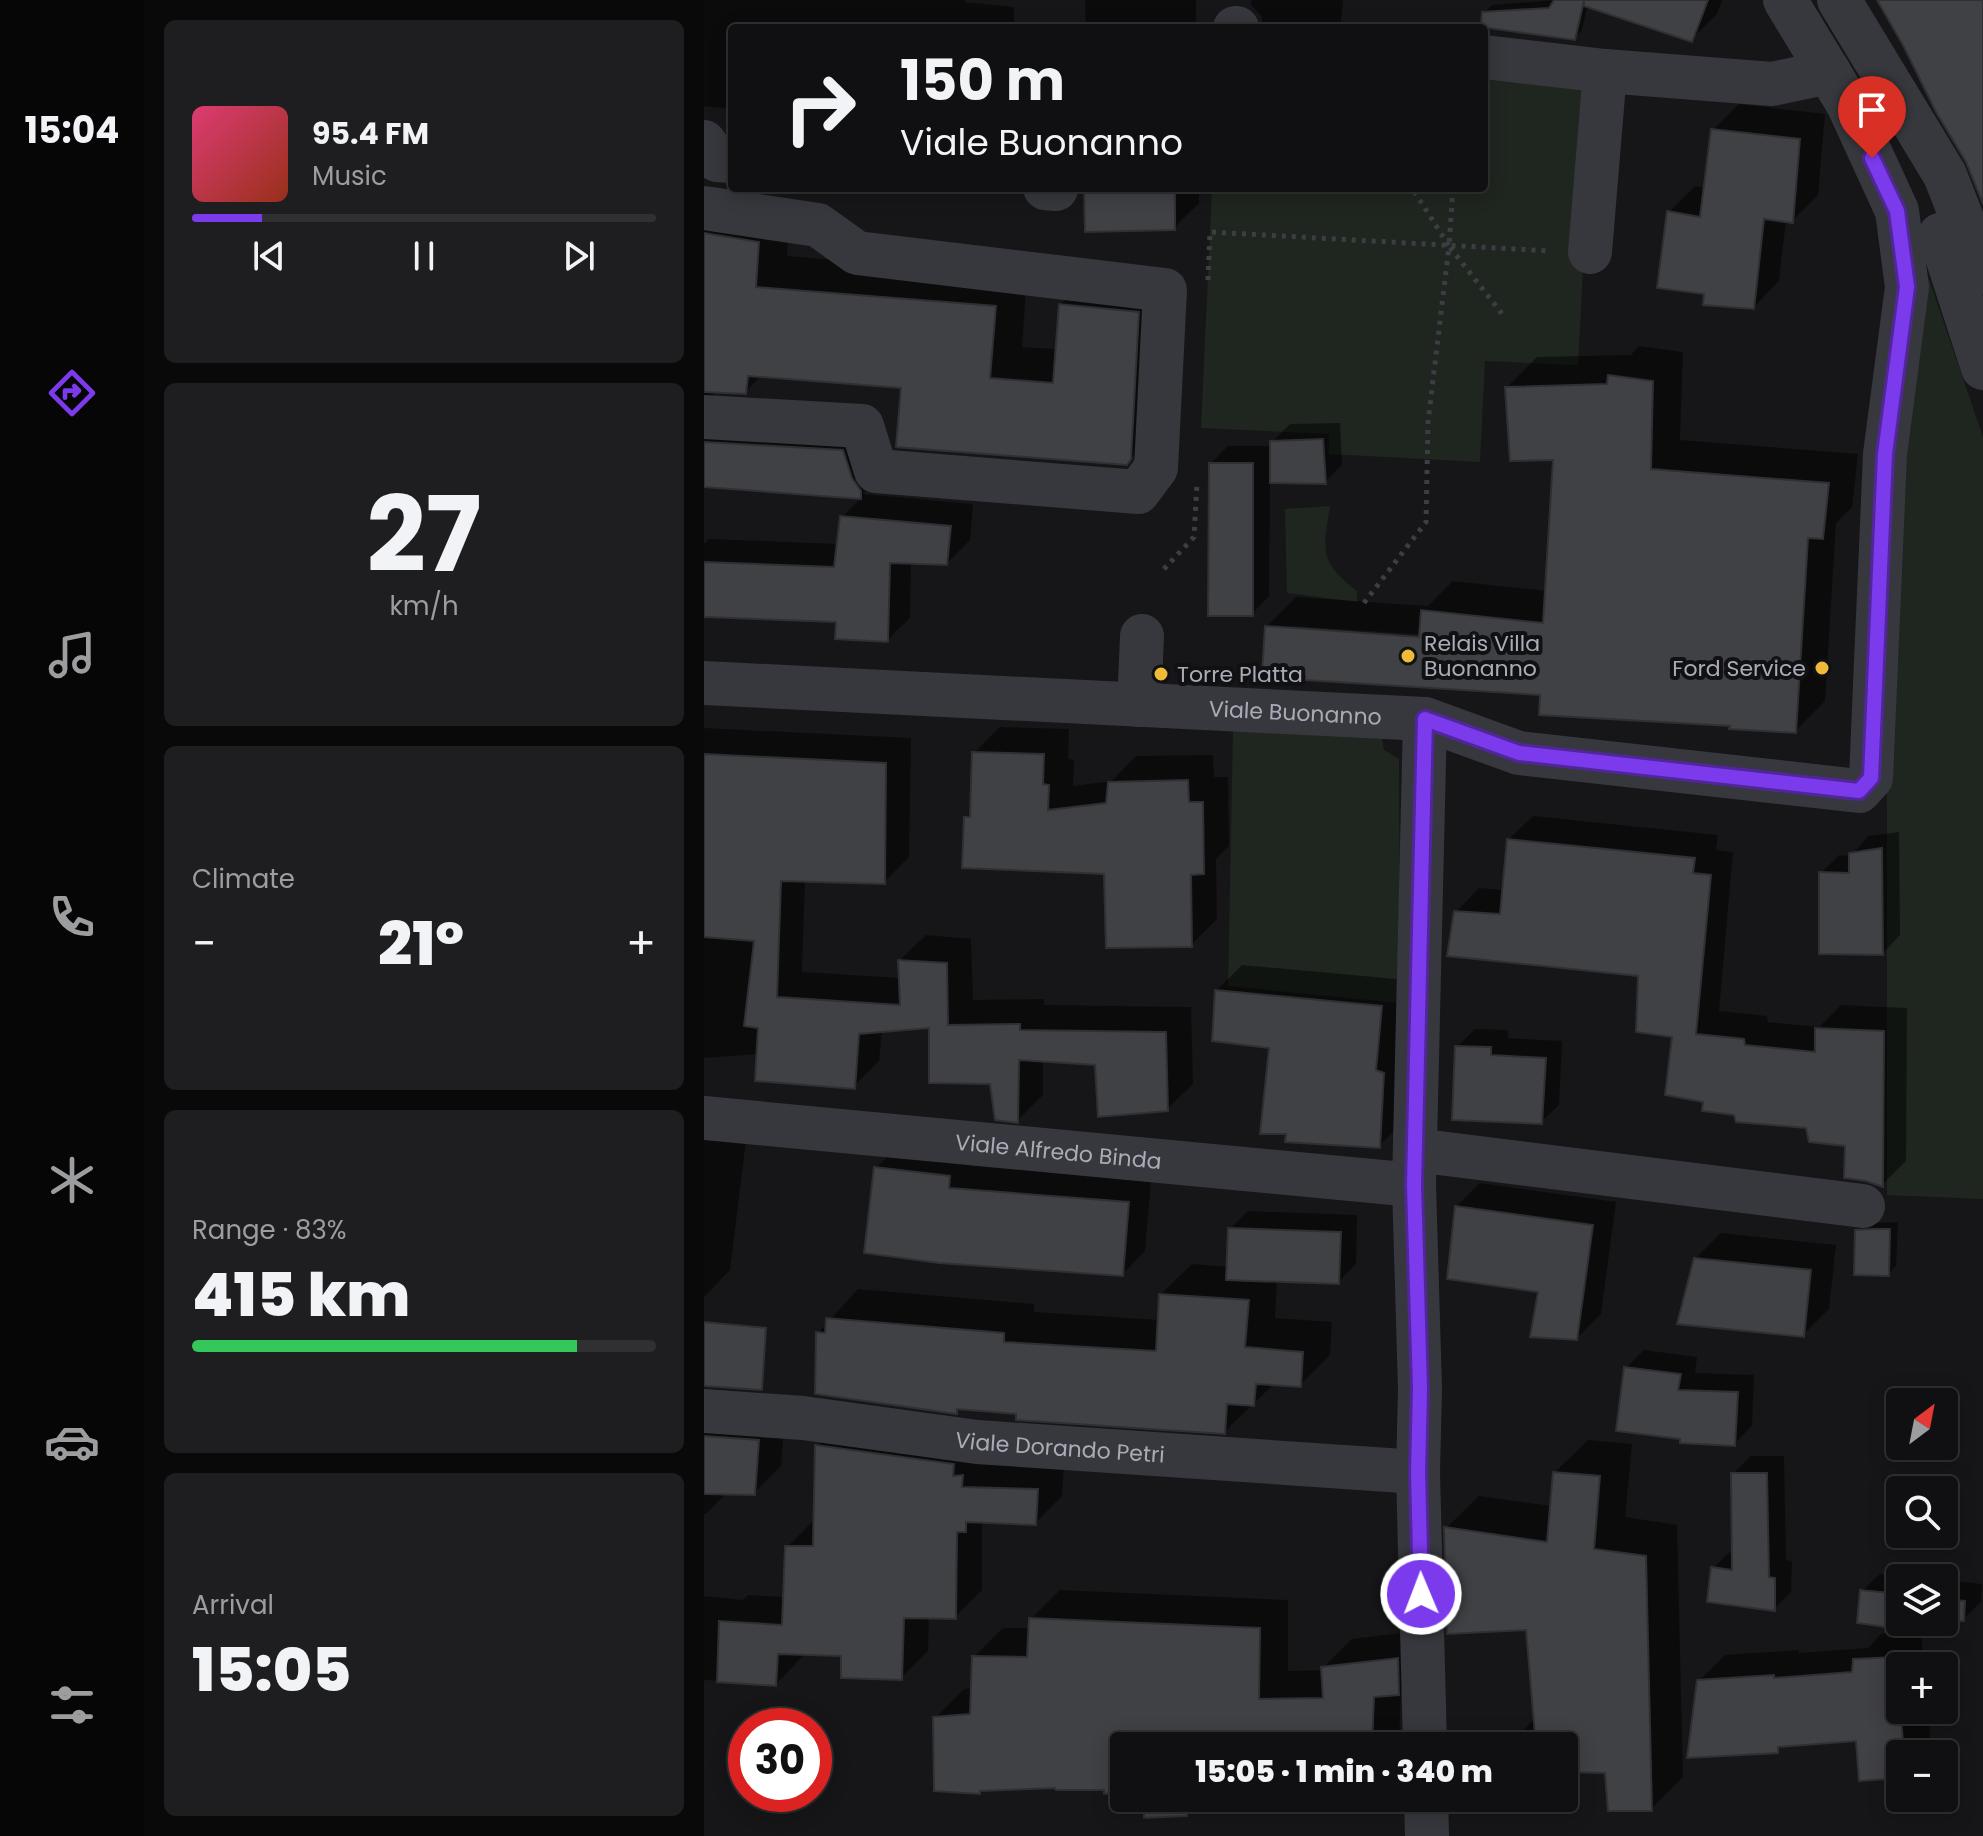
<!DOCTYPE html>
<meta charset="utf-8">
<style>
body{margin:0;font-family:Poppins,sans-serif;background:#1e1e20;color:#f1f3f6;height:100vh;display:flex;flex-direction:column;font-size:30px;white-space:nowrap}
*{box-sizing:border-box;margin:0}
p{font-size:26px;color:#9c9d9f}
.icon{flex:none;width:44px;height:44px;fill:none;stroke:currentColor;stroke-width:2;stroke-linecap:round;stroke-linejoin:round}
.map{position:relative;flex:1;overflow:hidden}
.side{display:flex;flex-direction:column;gap:20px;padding:20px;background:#09090a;width:560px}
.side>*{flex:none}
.hud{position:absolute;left:24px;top:24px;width:760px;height:168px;border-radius:8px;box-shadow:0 4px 20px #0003,0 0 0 2px #303032;background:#101012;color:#f1f3f6;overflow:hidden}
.needle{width:52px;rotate:32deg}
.buttons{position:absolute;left:1182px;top:1388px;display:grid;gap:16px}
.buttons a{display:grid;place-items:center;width:72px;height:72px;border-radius:8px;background:#101012;box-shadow:0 4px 20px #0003,0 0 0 2px #303032;font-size:40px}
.speed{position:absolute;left:24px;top:1708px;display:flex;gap:16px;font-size:40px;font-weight:700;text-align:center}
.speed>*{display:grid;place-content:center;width:104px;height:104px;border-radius:50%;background:#101012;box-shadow:0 4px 20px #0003,0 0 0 2px #303032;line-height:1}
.speed .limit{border:12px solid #d22;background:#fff;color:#111}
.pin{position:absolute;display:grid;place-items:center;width:68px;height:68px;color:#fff;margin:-82px -34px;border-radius:50% 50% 50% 0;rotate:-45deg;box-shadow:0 0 8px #0007}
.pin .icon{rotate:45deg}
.me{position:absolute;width:88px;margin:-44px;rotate:359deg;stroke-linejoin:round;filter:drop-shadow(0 0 6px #0008)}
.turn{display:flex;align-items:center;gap:28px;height:168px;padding:0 40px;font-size:36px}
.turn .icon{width:104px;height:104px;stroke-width:2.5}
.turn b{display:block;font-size:56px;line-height:68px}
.big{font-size:60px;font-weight:800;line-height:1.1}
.side .card{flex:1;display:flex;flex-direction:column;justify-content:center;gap:12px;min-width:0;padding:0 28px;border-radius:12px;background:#1e1e20}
.side .dial{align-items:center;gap:0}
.dial b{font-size:104px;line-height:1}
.song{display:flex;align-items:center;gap:24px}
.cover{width:96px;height:96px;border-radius:12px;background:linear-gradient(135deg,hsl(340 70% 55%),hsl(10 70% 35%))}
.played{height:8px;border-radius:4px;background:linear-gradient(90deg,#7c3aed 15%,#303032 15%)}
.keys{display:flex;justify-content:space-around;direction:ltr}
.heat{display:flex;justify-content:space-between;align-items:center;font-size:44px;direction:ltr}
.charge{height:12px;border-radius:6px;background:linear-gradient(90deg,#34c759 83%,#303032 0)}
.trip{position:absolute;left:406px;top:1732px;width:468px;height:80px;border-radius:8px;background:#101012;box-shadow:0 4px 20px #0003,0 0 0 2px #303032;font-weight:800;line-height:80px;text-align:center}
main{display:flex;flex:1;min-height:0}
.menu{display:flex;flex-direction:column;width:144px;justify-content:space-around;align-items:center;background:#060607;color:#9c9d9f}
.menu .icon{width:56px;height:56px}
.menu .current{color:#7c3aed}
.menu b{font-size:36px;color:#f1f3f6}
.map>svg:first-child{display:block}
</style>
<main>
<nav class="menu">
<b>15:04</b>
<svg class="icon current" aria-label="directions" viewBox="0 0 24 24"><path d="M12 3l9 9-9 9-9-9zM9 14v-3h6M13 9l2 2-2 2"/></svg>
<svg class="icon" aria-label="music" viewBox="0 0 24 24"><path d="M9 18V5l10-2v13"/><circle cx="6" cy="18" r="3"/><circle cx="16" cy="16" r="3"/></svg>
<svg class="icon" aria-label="phone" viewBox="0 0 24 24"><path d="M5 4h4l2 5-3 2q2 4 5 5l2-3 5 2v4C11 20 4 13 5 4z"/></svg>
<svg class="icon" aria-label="climate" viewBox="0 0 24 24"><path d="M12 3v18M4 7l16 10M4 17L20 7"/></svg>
<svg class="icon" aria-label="car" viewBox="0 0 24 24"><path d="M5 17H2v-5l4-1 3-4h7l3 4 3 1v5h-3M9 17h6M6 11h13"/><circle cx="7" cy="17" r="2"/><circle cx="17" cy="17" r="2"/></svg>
<svg class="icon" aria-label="filters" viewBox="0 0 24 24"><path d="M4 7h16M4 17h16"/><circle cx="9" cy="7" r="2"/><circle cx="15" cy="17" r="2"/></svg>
</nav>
<section class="side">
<div class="card">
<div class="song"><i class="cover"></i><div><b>95.4 FM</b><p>Music</p></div></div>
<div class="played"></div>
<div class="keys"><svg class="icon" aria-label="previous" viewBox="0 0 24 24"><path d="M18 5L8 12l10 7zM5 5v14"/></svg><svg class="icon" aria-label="pause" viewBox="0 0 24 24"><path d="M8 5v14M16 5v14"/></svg><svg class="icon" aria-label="next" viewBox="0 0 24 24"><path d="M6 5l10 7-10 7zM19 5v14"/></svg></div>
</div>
<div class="card dial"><b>27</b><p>km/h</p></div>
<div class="card"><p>Climate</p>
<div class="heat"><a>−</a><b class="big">21°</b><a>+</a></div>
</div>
<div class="card"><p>Range · 83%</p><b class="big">415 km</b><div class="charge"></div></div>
<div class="card"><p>Arrival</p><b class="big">15:05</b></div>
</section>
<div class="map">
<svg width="1279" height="1836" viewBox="0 0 1279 1836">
<rect width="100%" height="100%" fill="#161618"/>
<path fill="#1e261f" d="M780,73L873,80L888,95L874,365L781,361L776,462L625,454V434L497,428L508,188H780Z
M1219,262L1279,437V1199L1183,1195V599Z
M626,506C619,551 615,562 653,591V602L583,593L581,509Z
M529,731L678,738L680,750L695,759L696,1003L524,986Z"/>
<path fill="#0007" fill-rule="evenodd" d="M0,0H261V2L310,7V28H28V109L0,106Z
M381,0H492V28H382Z
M548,0H639L636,28H560L557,15L547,5Z
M852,0H885L878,30L870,38L780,13L788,5Z
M901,0H1018L1013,14L987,40Z
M1035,104L1121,114L1114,195L1088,221L1082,220L1075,281L1050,307L1002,293L965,212L991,186L1002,188L1009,130Z
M382,188H495V203L470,228Z
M0,202L86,210L83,256L323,275L318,347L353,349L357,304L389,272L466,281L455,431L422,463L199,386L58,375L41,392L8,390L10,397L171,419L189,465L159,494L269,504L266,540L243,563L207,562L206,618L183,640L135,620L0,615V544L5,539L135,544L138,517L158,497L0,485Z
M935,346L979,352L976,440L1154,454L1148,507L1132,523L1121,701L1091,731L1028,724L838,693L562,627L592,597L724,606L749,581L843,591L851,458L803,387L833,357L927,355ZM588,626L725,635V639L588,630Z
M636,423L638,465L621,482L566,481L565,596L548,614L507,463L524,446H568V442L586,424Z
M296,727L365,729L364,759L370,760L369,786L408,781L432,756L509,755L510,777H524L525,846L512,859L513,919L487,945L402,872L262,818L268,811L270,753Z
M0,728L207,738L205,857L180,882L101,880L98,972L197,978L196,960L222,935L267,939L269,1000L340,999V1005L487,1007L489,1084L463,1109L393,1063L339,1059V1095L314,1120L288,1082L227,1026L178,1030L175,1061L150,1086L55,1054L0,1058Z
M829,816L1014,835L1012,850L1029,852L1015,1011L1063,1016L1064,1022L1115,1027L1137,1005L1203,1008L1202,1161L1178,1185L1143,1144L1103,1126L1032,1113L1001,1100L970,1035L936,975L752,912L775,888L800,890L805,839Z
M1195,832L1196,935L1179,953L1117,873L1135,855L1147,856L1164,836Z
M538,965L703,980L701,1120L675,1146L567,1046L512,991Z
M771,1029L804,1030V1038L858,1041L855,1105L837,1122L753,1047Z
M0,1118L44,1124L26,1270L0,1297Z
M194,1146L267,1154L266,1166L447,1180L441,1251L419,1274L172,1168Z
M776,1183L912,1202L897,1314L873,1338L837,1290L752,1207Z
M544,1211L653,1215L652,1264L634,1282L573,1280L571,1318L628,1322L626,1355L596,1385L570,1384L520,1432L257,1408L252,1412L114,1333L154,1289L330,1304V1312L456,1320L457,1294L488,1264L525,1267L526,1229Z
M1194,1222L1192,1266L1184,1274L1153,1231L1161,1223Z
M1017,1233L1132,1245L1125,1309L1099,1335L991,1259Z
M940,1350L993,1357L991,1373L1050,1375L1048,1426L1030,1444L922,1368Z
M0,1402L81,1414L77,1466L50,1493L23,1492L2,1514H0Z
M139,1419L360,1463L358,1496L331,1523L278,1521V1590L251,1617L225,1616L224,1651L197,1678L139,1654L99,1653L98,1657L72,1684L0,1680V1596L39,1600L44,1595L81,1597L83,1547L110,1520L113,1446Z
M884,1440L928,1444L921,1517L973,1525L979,1777L947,1809L903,1771L860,1770V1746H820L819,1731L831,1718L824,1628L742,1528L775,1496L848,1506L851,1472Z
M1047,1456H1080L1082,1560L1088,1561L1087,1592L1070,1609L1009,1568L1027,1551H1030L1029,1474Z
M1176,1574L1219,1578H1196V1621L1189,1626L1158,1591Z
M1240,1580L1278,1584L1277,1602L1259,1619L1240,1620Z
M356,1590L584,1600V1671L619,1670V1668L648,1639L722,1630L723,1664L697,1690L695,1746H420V1790L353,1786L279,1789L275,1792L231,1718L260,1689L269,1688L270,1657L299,1628H326L327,1619Z
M1217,1632L1220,1666H1196V1710H1224L1227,1750L1223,1754H1196V1776L1154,1739L1079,1745L1073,1751L995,1681L1021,1655L1095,1650V1653L1164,1648L1177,1634Z
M442,1798H499L482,1814Z"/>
<path fill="#404145" stroke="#303034" stroke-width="2" d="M850,0H880L871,40L777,27L778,12L845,8Z
M880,0H1004L988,42L880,6Z
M1173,0H1279V204L1262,162L1232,112L1200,47Z
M1007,129L1096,139L1089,223L1060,219L1050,309L999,305L1000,294L953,288L963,211L996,217Z
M380,188H471V230L381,232Z
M0,233L55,242L52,287L292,306L286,378L349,383L355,304L435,312L427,459L423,465L192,447L197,388L44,376L42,394L0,392Z
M904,375L949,381L947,469L1125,483L1119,539L1104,538L1092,733L1025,729L1026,726L835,715L836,695L601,680V676L558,673L561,626L715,637L717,610L839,623L849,460L806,461L801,387L903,384Z
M619,439L622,484L566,483V441Z
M0,442L139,450L148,478L157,491V499L0,487Z
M505,463H549V616H504Z
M136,516L247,526L243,565L186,563L184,642L131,639L132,622L0,617V562L130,567Z
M268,752L340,754L339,784L345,785L344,810L402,803L404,782L484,780L485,802H499L500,874L487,875L488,947L402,948L400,874L258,868L260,817H266Z
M0,754L182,763L181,884L77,881L73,997L196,1005L194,960L243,963L244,1025L316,1024V1030L462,1032L464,1111L394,1117L391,1065L315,1060L314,1123L291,1120L286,1084L225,1083V1028L155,1034L151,1089L51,1081L54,1028L40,1026L50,941L0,937Z
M803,839L991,858L989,873L1007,875L992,1034L1040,1039L1041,1045L1111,1052V1028L1180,1031L1179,1187L1162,1181L1140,1178L1141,1146L1105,1142L1102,1128L1032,1122L1030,1115L998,1111L999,1102L961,1095L968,1037L932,1032L934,976L743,956L750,911L796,914Z
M1178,848L1179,955L1115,954V872L1145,873V853Z
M511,990L678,1006L672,1070L680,1073L676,1148L581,1142L582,1134H556L565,1048L508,1041Z
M751,1046L787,1047V1055L842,1058L838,1124L748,1120Z
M170,1167L246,1176L245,1188L425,1202L419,1276L235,1263L160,1253Z
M751,1206L889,1225L873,1340L826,1337L834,1292L743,1279Z
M524,1228L637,1232L635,1284L522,1280Z
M1169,1229H1186L1185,1276L1150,1275L1151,1230Z
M990,1258L1107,1270L1100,1337L973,1324Z
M455,1294L545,1300L541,1347L599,1352L597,1387L552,1384L550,1406L523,1404L521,1434L312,1420V1414L253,1409V1414L111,1394L112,1332L121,1333L122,1318L300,1333V1342L452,1351Z
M0,1322L62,1328L58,1390L0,1386Z
M920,1367L977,1374L974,1390L1034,1392L1031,1446L976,1443V1439L912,1431Z
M0,1436L55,1440L51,1495L0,1494Z
M111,1445L250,1464L249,1476L259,1475L258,1487L334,1489L332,1525L262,1522V1532H253L252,1619L200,1618L198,1680L137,1678V1656L74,1654L72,1686L13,1682L15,1621L78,1625L81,1546H109Z
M849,1472L896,1476L890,1549L942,1556L948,1811H904L901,1773L860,1772V1746H832L822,1630L743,1634L740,1527L843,1542Z
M1027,1473H1063L1065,1577L1071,1578V1611L1003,1602L1007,1567L1028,1570Z
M1156,1590L1196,1594V1622H1229L1189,1623V1628L1153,1623Z
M1240,1599L1261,1601L1260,1621L1240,1622Z
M325,1618L556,1628L555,1699L619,1698L617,1667L694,1658L695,1695L670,1697L668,1746H420V1792L400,1794V1790H352L351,1788L276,1791V1794L230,1791L229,1717L266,1714L268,1656L323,1657Z
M1192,1657L1200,1754H1196V1778L1155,1781L1152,1741L1074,1747V1753L983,1758L993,1680L1070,1675V1678L1148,1672L1149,1659Z
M440,1798H483V1816L440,1818Z"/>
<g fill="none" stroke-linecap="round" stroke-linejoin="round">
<path stroke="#3d3e44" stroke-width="5" stroke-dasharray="4 6" stroke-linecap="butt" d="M749,188L745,246L799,315
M504,280L506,232L847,251
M460,569L490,537L493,482
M660,603L722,522L724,422L745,246L708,188"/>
<g stroke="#37383d" stroke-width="44">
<path d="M1135,0L1241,175L1279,273"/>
<path d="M531,28H533"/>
<path d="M780,57L901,71L1068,84L1125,72"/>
<path d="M0,142L13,160L28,161"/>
<path d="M341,188L352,189"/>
<path d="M0,208L114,225L153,253L461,290L452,468L434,492L172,471L158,426L0,417"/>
<path d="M1236,235L1279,368"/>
<path d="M886,252L901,71"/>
<path id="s1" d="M0,683L721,719L815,753L1155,791L1167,778L1181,454L1203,287L1193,211L1144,104L1081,0"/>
<path d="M435,705L438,636"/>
<path d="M721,719L710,1185L716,1389L714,1472L721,1746"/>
<path id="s2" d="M0,1118L710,1185"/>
<path d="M711,1150L1159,1206"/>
<path id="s3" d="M0,1411L99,1418L273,1442L714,1472"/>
<path d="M722,1798L723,1836"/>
</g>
</g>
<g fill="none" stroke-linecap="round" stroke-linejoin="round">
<defs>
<path id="route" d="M717,1594L714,1472L716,1389L710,1185L721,719L815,753L1155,791L1167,778L1181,454L1203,287L1193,211L1168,158"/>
</defs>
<use href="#route" stroke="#51269a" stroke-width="20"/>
<use href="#route" stroke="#7c3aed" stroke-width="14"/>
</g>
<g fill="#edbb38" stroke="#111113" stroke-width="3">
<circle cx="704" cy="656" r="8"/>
<circle cx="1118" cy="668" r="8"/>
<circle cx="457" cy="674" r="8"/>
</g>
<g text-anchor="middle" stroke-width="8" stroke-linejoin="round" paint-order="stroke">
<g font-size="22" fill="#a8acb7" stroke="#111113" text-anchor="start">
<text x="720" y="651">Relais Villa<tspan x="720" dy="25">Buonanno</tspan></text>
<text x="1102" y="676" text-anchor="end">Ford Service</text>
<text x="473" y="682">Torre Platta</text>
</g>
<g font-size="22" fill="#a8acb7" stroke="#111113">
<text dy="8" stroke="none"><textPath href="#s1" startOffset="592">Viale Buonanno</textPath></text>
<text dy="8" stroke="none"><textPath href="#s2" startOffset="356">Viale Alfredo Binda</textPath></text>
<text dy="8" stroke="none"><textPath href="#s3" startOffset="358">Viale Dorando Petri</textPath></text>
</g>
</g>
</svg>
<div class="buttons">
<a><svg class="needle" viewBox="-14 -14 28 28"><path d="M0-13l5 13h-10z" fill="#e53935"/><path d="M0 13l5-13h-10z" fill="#9c9d9f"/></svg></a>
<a><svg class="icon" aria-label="search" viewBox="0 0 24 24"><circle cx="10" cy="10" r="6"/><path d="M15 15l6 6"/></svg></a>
<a><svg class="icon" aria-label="layers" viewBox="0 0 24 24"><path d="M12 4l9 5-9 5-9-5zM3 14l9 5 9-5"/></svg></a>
<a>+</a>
<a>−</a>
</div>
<div class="speed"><div class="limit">30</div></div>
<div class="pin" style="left:1168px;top:158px;background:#d93025"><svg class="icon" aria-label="arrive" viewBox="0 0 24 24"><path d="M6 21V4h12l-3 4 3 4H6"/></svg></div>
<svg class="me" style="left:717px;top:1594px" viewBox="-20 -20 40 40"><circle r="17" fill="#7c3aed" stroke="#fff" stroke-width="3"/><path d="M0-11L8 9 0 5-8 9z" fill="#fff"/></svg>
<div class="trip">15:05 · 1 min · 340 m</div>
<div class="hud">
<div class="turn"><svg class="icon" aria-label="right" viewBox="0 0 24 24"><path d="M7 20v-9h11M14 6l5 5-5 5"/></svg><div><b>150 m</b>Viale Buonanno</div></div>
</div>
</div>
</main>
